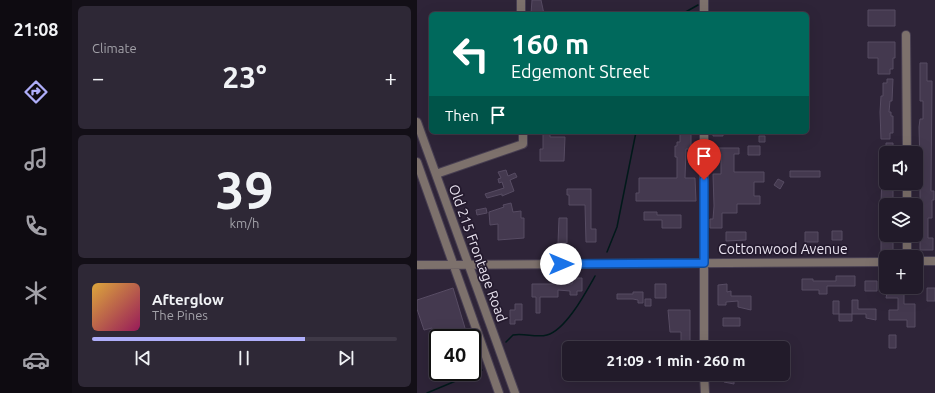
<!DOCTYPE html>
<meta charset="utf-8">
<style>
body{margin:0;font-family:Ubuntu,sans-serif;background:#2e2836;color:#f1f3f6;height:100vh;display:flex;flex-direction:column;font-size:15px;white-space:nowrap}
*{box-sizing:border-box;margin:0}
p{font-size:13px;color:#a2a1a8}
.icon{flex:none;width:22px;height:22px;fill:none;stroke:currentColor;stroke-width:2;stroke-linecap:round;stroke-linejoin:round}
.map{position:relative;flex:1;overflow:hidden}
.side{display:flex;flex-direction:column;gap:6px;padding:6px;background:#130f17;width:345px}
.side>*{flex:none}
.top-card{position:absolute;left:12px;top:12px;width:380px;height:122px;border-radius:6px;box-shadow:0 4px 16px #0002,0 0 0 1px #3f3947;background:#00695c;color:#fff;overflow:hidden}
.controls{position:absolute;left:462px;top:146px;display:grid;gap:8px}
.controls a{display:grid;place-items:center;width:44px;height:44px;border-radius:6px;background:#221b2a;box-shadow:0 4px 16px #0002,0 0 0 1px #3f3947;font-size:20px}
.speed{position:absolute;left:12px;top:329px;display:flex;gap:8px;font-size:20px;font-weight:700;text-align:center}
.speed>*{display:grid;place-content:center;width:52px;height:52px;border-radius:50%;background:#221b2a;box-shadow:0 4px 16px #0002,0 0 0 1px #3f3947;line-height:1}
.speed .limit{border:2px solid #111;border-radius:6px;background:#fff;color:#111}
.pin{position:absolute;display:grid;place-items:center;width:34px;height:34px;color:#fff;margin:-41px -17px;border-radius:50% 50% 50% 0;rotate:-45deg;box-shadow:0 0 4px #0007}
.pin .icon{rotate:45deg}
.me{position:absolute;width:44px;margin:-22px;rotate:90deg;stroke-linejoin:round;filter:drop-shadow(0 0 3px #0008)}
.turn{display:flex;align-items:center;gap:14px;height:84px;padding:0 16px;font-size:18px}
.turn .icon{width:52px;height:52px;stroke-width:2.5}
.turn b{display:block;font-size:28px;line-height:34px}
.then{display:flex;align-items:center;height:38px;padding:0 16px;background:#0003;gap:8px;font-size:15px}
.big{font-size:30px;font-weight:600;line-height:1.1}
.side .card{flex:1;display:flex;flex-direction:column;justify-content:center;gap:6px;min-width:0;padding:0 14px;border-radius:6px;background:#2e2836}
.side .dial{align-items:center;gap:0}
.dial b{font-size:52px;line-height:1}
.song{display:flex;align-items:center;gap:12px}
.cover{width:48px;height:48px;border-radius:6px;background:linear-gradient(135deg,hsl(40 70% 55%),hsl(330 70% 35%))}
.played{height:4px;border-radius:2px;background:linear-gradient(90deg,#afaefa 70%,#3f3947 70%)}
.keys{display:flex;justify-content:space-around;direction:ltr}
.heat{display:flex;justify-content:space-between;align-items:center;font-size:22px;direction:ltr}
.trip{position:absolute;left:145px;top:341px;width:228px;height:40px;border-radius:6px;background:#221b2a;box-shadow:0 4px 16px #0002,0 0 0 1px #3f3947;font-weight:600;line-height:40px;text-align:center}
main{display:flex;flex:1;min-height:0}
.dock{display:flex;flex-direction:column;width:72px;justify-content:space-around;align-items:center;background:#0e0b11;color:#a2a1a8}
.dock .icon{width:28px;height:28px}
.dock .current{color:#afaefa}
.dock b{font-size:18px;color:#f1f3f6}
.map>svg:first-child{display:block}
</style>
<main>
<nav class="dock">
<b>21:08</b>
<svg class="icon current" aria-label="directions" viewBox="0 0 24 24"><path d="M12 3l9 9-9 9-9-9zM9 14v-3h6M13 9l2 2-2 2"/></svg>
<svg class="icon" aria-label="music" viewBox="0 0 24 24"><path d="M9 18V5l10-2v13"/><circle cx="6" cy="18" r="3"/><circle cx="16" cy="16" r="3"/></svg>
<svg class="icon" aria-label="phone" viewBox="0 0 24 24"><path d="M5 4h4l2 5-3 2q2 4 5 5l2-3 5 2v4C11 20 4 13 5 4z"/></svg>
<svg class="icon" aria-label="climate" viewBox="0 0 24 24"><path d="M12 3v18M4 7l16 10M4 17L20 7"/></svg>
<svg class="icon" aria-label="car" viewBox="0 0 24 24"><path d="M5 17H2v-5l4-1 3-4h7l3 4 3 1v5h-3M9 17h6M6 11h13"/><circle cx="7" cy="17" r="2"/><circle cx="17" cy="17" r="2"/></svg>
</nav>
<section class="side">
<div class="card"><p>Climate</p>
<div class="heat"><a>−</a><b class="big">23°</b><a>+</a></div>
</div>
<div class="card dial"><b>39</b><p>km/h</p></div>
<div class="card">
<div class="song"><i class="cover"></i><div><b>Afterglow</b><p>The Pines</p></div></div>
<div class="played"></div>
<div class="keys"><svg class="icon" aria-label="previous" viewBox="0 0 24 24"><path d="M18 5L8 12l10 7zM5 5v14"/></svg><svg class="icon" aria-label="pause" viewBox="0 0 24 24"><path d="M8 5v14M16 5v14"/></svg><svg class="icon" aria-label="next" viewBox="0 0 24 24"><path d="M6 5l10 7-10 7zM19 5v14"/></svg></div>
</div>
</section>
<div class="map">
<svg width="518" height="393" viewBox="0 0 518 393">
<rect width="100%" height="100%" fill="#2e2438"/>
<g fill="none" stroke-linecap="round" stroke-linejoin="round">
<path stroke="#01191a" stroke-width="1.5" d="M265,14L281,5
M190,252L200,227L219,132
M89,342L96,335C108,333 119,338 130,335C149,330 169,292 178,276
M10,393L65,370"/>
</g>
<path fill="#44394f" stroke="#574c63" d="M115,0H124L127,14H114Z
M451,10H478V26H451Z
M451,42H478V58H476V69H473V74H461V58H451Z
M503,63H510V81H515L514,191H517V200H515V218H511V238H516V250H503V182H506V172L505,166H503L502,127L503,119H506V101H503Z
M470,79H476L475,101H473L472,112H474V116H476V133H473V139H464L463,112L464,96H466V83H470Z
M126,132H133V137H148L147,161H123V149H126Z
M263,132H274V149H269L268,178H278L279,201H219V193H222V178H260V157H258V146H260V142H263Z
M296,132H306V136H296Z
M342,136H348V142H342Z
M469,143H476V153H469Z
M331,146H343V155H331Z
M297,148H322V154H317V172H347V182H337V196H343V204H320V213H305V228H293V219H296L297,206L296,174H304V154H297Z
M89,170L91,176L98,173L100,177L93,180L97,191L85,196V194L70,198L68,194L87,188L85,182L82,183L81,179L84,178L81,172Z
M373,171H403V177H373Z
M465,177H469V183H476V199H473V202H464Z
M361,179L367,182L363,189L357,185Z
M150,189H174V229H179V242H169L168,205H152V195H150Z
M94,203L96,212L104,211V218H107V238L81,240V224L73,225L72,212L87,207L86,205Z
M69,208L70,213L60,215L59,210Z
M227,212H240V215H264V228H245V220H227Z
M142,218H150V243H141Z
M462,221H469V239H476V251H464V233H462Z
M415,231H425V240H415Z
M309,232H329V240L309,241Z
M388,232H401V242H388Z
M419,276H438V286H410V294H402V290H385V279H396V281H419Z
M155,278H165V291H160V295H153V291L141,290V297H123V313H119V297H115V284H136V282L155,284Z
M448,281H460V291H448Z
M238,284H249V298H238Z
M310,284V292L314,291V296H334V310L321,307V301L309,302V305H301V285Z
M473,287H499V294H487V304H498V327H490V320H472V310H481V298H469L470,293H472Z
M36,288L51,338H20L15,328L7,330L0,309V300Z
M510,288H518V301H510Z
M216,292H226V303H221V300L216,299H200V294H216Z
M228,299H234V306H228Z
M435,300H441V309H459V320L449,318V314H435Z
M416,301H422V314H416Z
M98,304H105V320H98V324H93V310H98Z
M251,310H273V348H264V332H253Z
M422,314H435V321H422Z
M306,318H323V326H306Z
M472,335H479V348H472Z
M366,351H373V360H366Z
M307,374H317V384L307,382Z"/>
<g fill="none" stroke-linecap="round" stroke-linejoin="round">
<defs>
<path id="minor" d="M104,0V14
M287,14V0
M489,35L490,153
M0,122L98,393
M287,132V348
M0,162L82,393
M19,174L106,144V132
M490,183V205
M490,235V257
M499,261H518
M0,265L469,262
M287,374L288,393"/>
</defs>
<use href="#minor" stroke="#483f52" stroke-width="10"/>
<use href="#minor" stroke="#7d716c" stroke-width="8"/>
</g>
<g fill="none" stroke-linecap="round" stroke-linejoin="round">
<defs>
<path id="route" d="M144,264L287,263V180"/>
</defs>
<use href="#route" stroke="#114b97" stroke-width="10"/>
<use href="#route" stroke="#1a73e8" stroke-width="7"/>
</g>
<g text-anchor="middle" stroke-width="3.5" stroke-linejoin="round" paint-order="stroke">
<g font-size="14" fill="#eae4f1" stroke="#241a2e">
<text x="366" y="254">Cottonwood Avenue</text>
<text transform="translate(61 253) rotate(70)" y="5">Old 215 Frontage Road</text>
</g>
</g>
</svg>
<div class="controls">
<a><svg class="icon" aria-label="sound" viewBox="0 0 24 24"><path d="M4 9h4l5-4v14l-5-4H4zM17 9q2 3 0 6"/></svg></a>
<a><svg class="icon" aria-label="layers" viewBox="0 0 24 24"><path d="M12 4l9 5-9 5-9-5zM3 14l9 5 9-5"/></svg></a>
<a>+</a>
</div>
<div class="speed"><div class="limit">40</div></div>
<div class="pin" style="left:287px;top:180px;background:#d93025"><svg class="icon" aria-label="arrive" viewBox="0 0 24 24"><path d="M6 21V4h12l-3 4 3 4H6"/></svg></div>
<svg class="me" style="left:144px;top:264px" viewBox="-20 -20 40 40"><circle r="19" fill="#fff"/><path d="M0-13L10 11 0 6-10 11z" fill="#1a73e8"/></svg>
<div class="trip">21:09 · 1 min · 260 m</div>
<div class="top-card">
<div class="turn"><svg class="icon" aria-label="left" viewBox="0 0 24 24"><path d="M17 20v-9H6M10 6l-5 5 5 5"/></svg><div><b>160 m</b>Edgemont Street</div></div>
<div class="then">Then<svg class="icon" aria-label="arrive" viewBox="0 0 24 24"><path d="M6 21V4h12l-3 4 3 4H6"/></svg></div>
</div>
</div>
</main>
